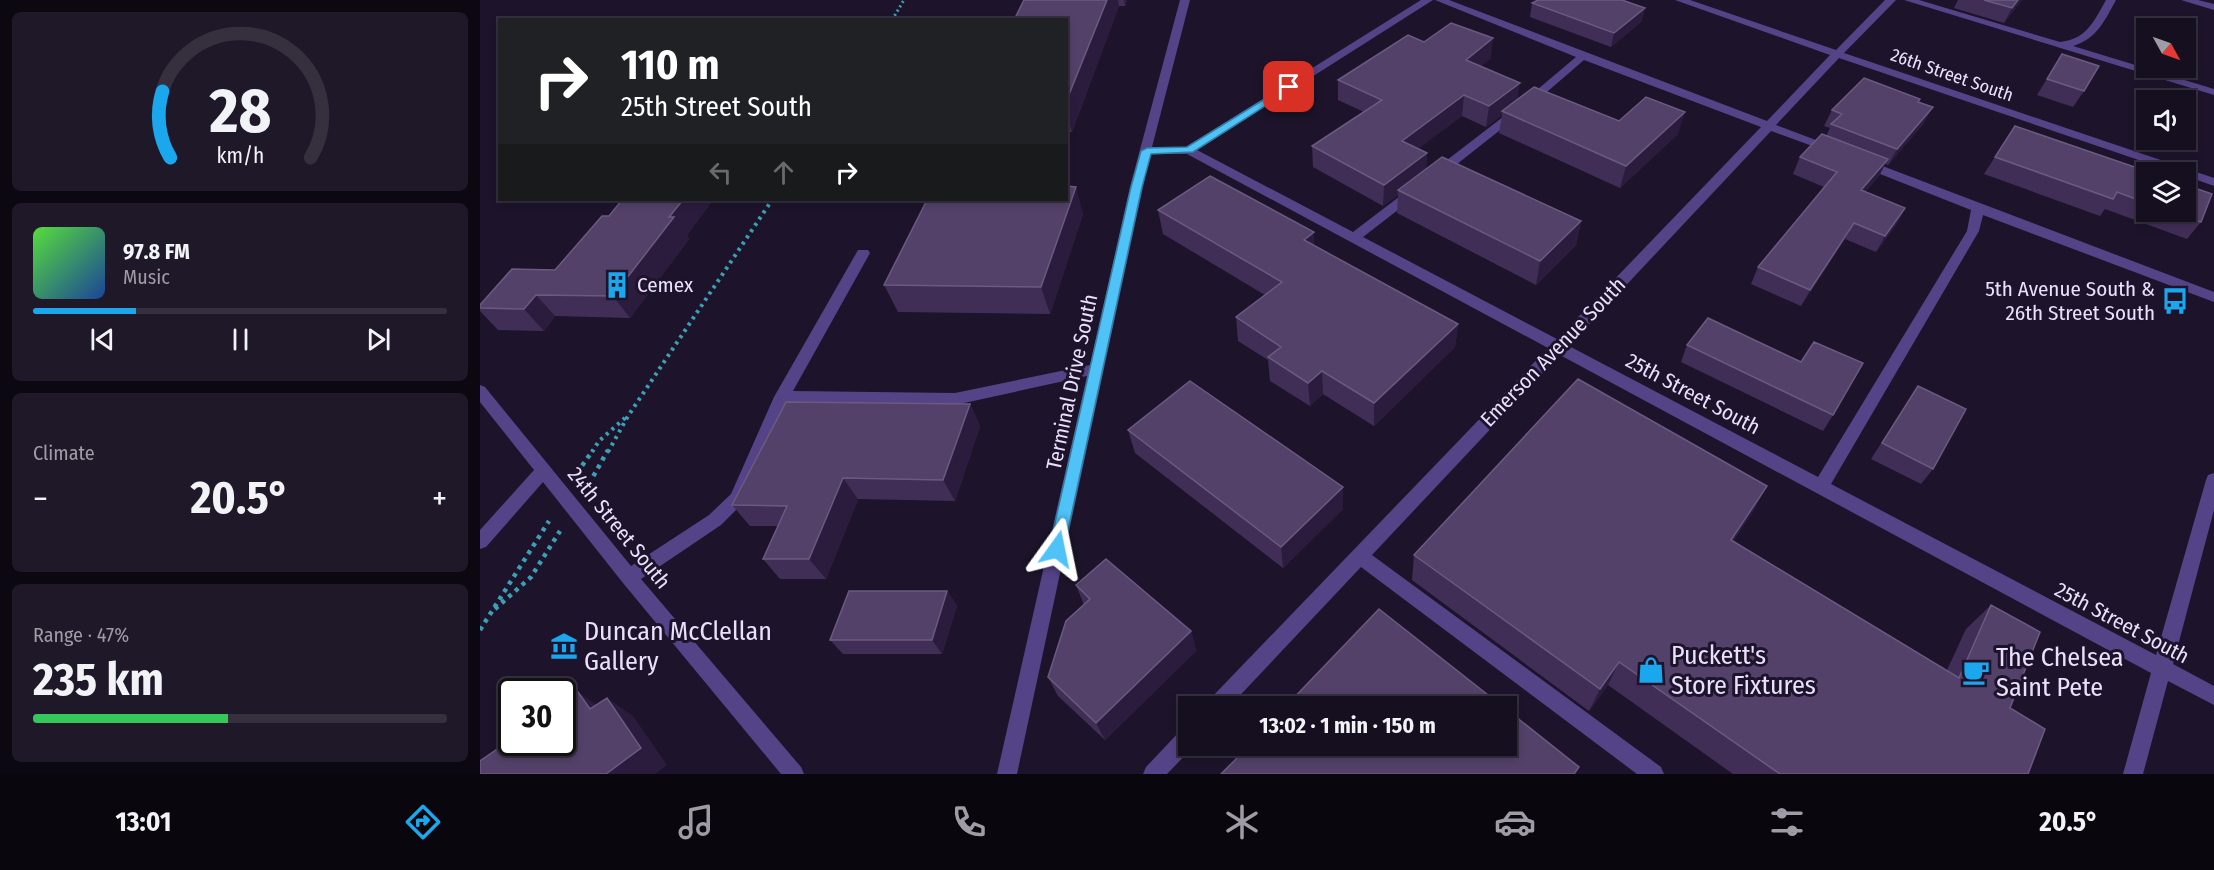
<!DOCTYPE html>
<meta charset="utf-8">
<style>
body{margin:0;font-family:"Fira Sans Condensed",sans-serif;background:#1f1829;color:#f1f3f6;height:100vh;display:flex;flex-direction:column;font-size:22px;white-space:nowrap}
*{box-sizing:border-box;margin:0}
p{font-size:20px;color:#9e9ca5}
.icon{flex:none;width:33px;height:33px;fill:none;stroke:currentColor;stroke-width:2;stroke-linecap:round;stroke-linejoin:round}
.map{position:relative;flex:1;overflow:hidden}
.drawer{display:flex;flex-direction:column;gap:12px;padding:12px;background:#0c0812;width:480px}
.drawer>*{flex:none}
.top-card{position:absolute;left:18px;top:18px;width:570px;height:183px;border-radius:0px;box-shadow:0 3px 9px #0003,0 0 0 2px #352f3e;background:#202124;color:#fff;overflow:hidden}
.needle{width:39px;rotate:130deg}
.controls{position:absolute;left:1656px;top:18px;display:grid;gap:12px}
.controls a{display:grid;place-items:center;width:60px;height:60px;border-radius:0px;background:#160f20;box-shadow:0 3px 9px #0003,0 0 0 2px #352f3e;font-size:30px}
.speed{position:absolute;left:18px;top:678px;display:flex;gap:12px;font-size:30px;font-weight:700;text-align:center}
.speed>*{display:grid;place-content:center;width:78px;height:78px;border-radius:50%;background:#160f20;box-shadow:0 3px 9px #0003,0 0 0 2px #352f3e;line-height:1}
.speed .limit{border:3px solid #111;border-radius:9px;background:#fff;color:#111}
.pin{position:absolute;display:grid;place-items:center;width:51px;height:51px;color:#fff;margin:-26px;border-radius:12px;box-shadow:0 3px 9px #0006}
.me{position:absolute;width:66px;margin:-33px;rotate:12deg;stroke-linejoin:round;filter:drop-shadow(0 0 4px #0008)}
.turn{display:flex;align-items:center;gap:21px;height:126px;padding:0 24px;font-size:27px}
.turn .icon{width:78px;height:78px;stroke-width:2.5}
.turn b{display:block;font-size:42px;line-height:51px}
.lanes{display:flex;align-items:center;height:57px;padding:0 24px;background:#0003;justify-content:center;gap:30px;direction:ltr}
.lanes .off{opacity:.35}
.big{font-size:45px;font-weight:700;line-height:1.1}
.drawer .widget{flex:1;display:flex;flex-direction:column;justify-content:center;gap:9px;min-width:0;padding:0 21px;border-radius:9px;background:#1f1829}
.drawer .dial{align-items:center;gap:0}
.dial svg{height:156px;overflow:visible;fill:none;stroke:#352f3e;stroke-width:7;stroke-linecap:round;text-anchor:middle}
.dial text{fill:#f1f3f6;stroke:none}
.song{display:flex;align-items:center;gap:18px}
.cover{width:72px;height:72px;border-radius:9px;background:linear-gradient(135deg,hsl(110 70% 55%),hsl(220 70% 35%))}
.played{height:6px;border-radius:3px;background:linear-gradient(90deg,#1ba7ee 25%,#352f3e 25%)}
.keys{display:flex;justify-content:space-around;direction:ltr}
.heat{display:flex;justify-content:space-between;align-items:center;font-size:33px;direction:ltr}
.charge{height:9px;border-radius:4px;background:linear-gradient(90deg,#34c759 47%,#352f3e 0)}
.trip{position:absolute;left:698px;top:696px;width:339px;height:60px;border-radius:0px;background:#160f20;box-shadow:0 3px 9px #0003,0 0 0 2px #352f3e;font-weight:700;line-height:60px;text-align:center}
.menu{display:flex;height:96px;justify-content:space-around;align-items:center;background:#09060d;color:#9e9ca5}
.menu .icon{width:42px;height:42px}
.menu .on{color:#1ba7ee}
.menu b{font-size:27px;color:#f1f3f6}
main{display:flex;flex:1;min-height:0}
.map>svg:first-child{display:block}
</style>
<main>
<section class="drawer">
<div class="widget dial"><svg viewBox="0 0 100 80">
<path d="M14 69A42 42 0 1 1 86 69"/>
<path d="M14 69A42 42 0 0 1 10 35" stroke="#1ba7ee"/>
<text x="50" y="56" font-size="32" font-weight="700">28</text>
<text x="50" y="72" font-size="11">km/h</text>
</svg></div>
<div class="widget">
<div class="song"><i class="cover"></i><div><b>97.8 FM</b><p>Music</p></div></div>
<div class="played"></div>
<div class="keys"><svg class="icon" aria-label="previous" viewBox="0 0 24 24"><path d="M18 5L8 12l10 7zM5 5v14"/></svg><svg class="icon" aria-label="pause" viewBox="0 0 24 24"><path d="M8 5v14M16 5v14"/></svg><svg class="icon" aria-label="next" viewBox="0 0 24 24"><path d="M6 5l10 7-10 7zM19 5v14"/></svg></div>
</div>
<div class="widget"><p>Climate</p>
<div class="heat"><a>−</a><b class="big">20.5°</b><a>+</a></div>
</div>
<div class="widget"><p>Range · 47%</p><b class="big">235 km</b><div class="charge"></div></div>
</section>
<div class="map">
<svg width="1734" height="774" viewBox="0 0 1734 774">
<rect width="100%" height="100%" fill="#1d142b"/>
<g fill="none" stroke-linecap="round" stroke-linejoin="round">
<path stroke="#3ba0b6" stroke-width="3" stroke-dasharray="2 3" stroke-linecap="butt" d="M412,20L424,0"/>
<path stroke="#3ba0b6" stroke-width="4" stroke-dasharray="3 4.5" stroke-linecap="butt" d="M112,452L119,441L145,418
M128,452L148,416L292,200"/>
<path stroke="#3ba0b6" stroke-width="4.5" stroke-dasharray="4 5" stroke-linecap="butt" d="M97,473L113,450
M109,484L128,450
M15,609L51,577L80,531
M0,630L69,521"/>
<path fill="#554387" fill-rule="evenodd" d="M700,0H710L672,147H706L941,0H953L717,150L873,232L928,190H936L938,193L936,196L883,237L1077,339L1281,127L1104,60L1053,104L962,176H954V170L1045,100L1096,57L955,0H969L1287,121L1350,55L1195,0H1210L1356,50L1405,0H1416L1364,53L1734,178V186L1706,176V172H1694L1359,58L1296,125L1357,148V152H1349L1291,131L1089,346L1338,477L1487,231L1491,210L1380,166L1378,163L1384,159L1734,292V302L1503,215L1499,231L1351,484L1676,655L1726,480L1728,475L1734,473V510L1693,664L1734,686V705L1688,681L1663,774H1643L1671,673L1080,355L892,555L1181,767L1184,774H1157L881,567L750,706H728L730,699L1068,348L707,154H670L537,774H517L607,376L475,405L307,403L263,503L241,525L161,579L321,767L324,774H301L143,583L63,482L6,547L0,549V530L54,470L0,402V385L5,387L151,566L229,515L251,494L294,397L378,250H388L390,253L313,391L475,393L610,365L650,187Z
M1424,0H1439L1580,42C1607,39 1614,21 1626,0H1636C1625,20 1617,39 1593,46L1734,89V95Z
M1701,0H1718L1734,4V10Z
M708,727V746H714L687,774H663L666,767L701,730Z"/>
</g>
<path fill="#412e57" d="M544,0H647L645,6H639L592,132H586V20Z
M1478,0H1542L1524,23L1474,8Z
M1052,3L1162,21L1131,47L1050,17Z
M944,42L1011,58L1001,66L1038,100L1198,134L1140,188L1019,133L1022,115L1006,127L982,116L938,148L947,153L946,168L1101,221L1096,245L1056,285L917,213L918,195L903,206L833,167L832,146L884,112L858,100V80Z
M1582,54L1604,91L1593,107L1557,95Z
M1440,99L1439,102L1444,123L1408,165L1405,164L1399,176L1385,192L1425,208L1416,225L1396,252L1365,239L1321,306L1271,284L1278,267L1344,187L1313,174L1320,157L1346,136L1350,128L1344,126L1352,110Z
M1515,157L1666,172V212H1706L1721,222L1707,239L1625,209L1620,216L1504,174Z
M142,200H233L207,235L209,239L150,318L75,316L64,331L18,330L0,311V305L75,270L129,216Z
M678,210L834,232V245L978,324L975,347L894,426L843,394L830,406L790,381L788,360L758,341L756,317L785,295L683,234Z
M603,214L570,314L418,312L404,285Z
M1207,345L1321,362L1353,415L1343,431L1201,362Z
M1438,386L1453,469L1441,484L1391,459Z
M490,404L500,426L475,501L378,499L346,579H300L283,559L298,526H270L252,505Z
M648,430L863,509L803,568L655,453Z
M1287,486L1272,513L1253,541L1467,670L1486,629L1511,605L1530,708L1548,774H1253L1128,685L1109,711L932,580L934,555Z
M596,585L711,631L716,651L625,740L578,696L568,677L604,605Z
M467,591L477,606L462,654H363L350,640Z"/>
<path fill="#2b1c3e" d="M627,0H638L639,6L592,132L586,111V102Z
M644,0H647L645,6Z
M1538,0H1542L1524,23L1532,8Z
M1165,8L1162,21L1131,47L1134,33Z
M1013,38L1011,58L984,80L986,60Z
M1040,83L1037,103L1022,111V115L1006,127L1009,106Z
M984,95L982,116L921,162L922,141Z
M1453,107L1444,123L1408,165L1417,149Z
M1205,112L1198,134L1140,188L1146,166Z
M947,153L946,173L918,190V195L903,206L904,185Z
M1408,159L1399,176L1372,207L1381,190Z
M596,187L603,214L570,314L561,287Z
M203,200H233L207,235L209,239L150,318L133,296Z
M1425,208L1416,225L1396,252L1405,236Z
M1101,221L1096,245L1056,285L1060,261Z
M1374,223L1365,239L1321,306L1330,290Z
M834,232L835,256L824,240Z
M56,295L75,316L64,331L44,309Z
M978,324L975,347L894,426V403Z
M842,371L843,394L830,406L828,383Z
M490,404L500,426L475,501L463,480Z
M363,478L378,499L346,579L329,559Z
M1287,486L1272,513L1236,565L1251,540Z
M863,487V509L803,568L801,547Z
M467,591L477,606L462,654L452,640Z
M711,631L716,651L625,740L616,723Z
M1139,662L1128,685L1109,711L1120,689Z
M98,692L125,711L110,709Z
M127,698L153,716L187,765L175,774H126Z"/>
<path fill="#534169" stroke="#6b5a80" stroke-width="1.5" d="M544,0H627L586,102V20H534Z
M1058,0H1142L1165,8L1134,33L1052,3Z
M1504,0H1538L1532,8Z
M971,23L1013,38L986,60L1040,83L1009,106L984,95L922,141L947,153L904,185L832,146L902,100L858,80L928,35L944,42Z
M1582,54L1619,66L1604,91L1567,79Z
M1384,78L1440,99L1438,102L1453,107L1417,149L1351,124L1362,114L1352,110Z
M1054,87L1139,121L1166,97L1205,112L1146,166L1022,111Z
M1535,126L1669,172H1666V203L1637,192L1633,199L1515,157Z
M1342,134L1408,159L1381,190L1425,208L1405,236L1374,223L1330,290L1278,267L1357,172L1320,157Z
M962,157L1101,221L1060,261L918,190Z
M730,176L834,232L824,240L978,324L894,403L842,371L828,383L788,357L801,347L756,317L802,282L678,210Z
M1706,185L1732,194L1721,222L1691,212H1706Z
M586,186L596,187L561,287L404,285L447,200H586Z
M142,200H203L189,217H194L133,296L56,295L44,309L0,308V305L32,269L75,270L122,216H129Z
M1228,318L1321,362L1334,342L1383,363L1353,415L1207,345Z
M1098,379L1287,486L1251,540L1479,678L1511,605L1560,632L1530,708L1565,729L1548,774H1300L1139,662L1120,689L934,555Z
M710,381L863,487L801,547L648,430Z
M1438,386L1486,409L1453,469L1402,443Z
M306,402L490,404L463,480L363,478L329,559H283L307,506L252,505Z
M626,559L711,631L616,723L568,677L586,621L610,599L596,585Z
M369,591H467L452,640H350Z
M899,609L1022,706H806Z
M98,692L110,709L127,698L161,748L126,774H0V761L32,739V742H82V703Z
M1026,709L1099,767L1094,774H741L769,746H1026Z"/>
<path fill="#4fc3f7" stroke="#337fa1" stroke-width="1.5" d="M809,84L814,87L812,89L713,152L671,154L662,187L584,549L582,554L577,556L571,554L569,549L651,187L661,151L667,148L707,147Z"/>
<defs>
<symbol id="building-bare" viewBox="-9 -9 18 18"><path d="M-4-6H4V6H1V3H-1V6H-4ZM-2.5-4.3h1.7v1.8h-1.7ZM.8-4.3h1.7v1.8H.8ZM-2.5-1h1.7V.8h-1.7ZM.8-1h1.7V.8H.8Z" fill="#1ba7ee" stroke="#1d142b" stroke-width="2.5" paint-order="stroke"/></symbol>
<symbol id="bus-bare" viewBox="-9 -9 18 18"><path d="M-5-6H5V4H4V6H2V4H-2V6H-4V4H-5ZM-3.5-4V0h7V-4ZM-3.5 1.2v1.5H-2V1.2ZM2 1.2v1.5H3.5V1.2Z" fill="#1ba7ee" stroke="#1d142b" stroke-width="2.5" paint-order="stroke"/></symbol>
<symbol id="museum-bare" viewBox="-9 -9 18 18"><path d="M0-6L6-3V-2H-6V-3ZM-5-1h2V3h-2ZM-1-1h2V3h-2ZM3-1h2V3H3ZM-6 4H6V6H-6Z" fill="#1ba7ee" stroke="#1d142b" stroke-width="2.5" paint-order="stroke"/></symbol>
<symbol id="shop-bare" viewBox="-9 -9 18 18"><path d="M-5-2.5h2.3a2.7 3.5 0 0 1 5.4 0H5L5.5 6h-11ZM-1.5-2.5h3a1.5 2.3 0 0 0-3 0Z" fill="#1ba7ee" stroke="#1d142b" stroke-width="2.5" paint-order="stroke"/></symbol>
<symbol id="cafe-bare" viewBox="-9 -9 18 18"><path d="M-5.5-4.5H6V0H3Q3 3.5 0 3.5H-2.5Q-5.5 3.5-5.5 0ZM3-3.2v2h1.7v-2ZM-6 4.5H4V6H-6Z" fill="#1ba7ee" stroke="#1d142b" stroke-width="2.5" paint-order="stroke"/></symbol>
</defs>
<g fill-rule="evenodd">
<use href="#building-bare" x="118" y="266" width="38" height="38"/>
<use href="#bus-bare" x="1676" y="282" width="38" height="38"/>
<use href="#museum-bare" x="65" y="627" width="38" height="38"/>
<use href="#shop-bare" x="1152" y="651" width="38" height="38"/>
<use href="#cafe-bare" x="1477" y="653" width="38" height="38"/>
</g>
<g text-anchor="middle" stroke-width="6" stroke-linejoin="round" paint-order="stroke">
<g font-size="18" fill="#eae0fd" stroke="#1d142b">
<text transform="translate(1472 75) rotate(19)" y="6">26th Street South</text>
</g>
<g font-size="21" fill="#eae0fd" stroke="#1d142b" text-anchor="start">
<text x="157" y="292">Cemex</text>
<text x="1675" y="296" text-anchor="end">5th Avenue South &amp;<tspan x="1675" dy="24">26th Street South</tspan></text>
</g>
<g font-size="21" fill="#eae0fd" stroke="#1d142b">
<text transform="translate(1073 352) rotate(-46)" y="7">Emerson Avenue South</text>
<text transform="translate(592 382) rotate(-78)" y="7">Terminal Drive South</text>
<text transform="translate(1213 394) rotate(28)" y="7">25th Street South</text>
<text transform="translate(139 528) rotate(51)" y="7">24th Street South</text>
<text transform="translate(1642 623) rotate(28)" y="7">25th Street South</text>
</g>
<g font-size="26" fill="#eae0fd" stroke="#1d142b" text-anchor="start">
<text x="104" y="640">Duncan McClellan<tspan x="104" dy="30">Gallery</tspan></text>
<text x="1191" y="664">Puckett's<tspan x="1191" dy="30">Store Fixtures</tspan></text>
<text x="1516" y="666">The Chelsea<tspan x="1516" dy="30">Saint Pete</tspan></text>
</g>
</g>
</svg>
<div class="controls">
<a><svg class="needle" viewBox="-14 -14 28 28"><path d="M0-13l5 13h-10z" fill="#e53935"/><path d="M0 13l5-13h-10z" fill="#9e9ca5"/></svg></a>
<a><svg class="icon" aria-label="sound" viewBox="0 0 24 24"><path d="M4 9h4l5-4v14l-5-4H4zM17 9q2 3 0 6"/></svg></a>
<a><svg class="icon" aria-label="layers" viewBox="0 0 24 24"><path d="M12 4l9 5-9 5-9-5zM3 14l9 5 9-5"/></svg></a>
</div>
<div class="speed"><div class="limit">30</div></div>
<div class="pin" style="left:809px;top:87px;background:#d93025"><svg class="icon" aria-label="arrive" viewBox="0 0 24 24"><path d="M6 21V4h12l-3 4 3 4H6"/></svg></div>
<svg class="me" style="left:577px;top:549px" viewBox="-20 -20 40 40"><path d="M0-17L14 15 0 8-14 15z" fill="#4fc3f7" stroke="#fff" stroke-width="4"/></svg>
<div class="trip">13:02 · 1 min · 150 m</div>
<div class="top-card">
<div class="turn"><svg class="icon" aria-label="right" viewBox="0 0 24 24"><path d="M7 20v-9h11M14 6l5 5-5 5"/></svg><div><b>110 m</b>25th Street South</div></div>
<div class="lanes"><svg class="icon off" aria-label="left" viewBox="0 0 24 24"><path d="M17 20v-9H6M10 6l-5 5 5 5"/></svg><svg class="icon off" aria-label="ahead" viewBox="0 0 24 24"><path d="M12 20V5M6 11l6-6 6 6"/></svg><svg class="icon" aria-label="right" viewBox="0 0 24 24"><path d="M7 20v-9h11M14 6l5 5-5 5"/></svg></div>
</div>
</div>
</main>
<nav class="menu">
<b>13:01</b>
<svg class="icon on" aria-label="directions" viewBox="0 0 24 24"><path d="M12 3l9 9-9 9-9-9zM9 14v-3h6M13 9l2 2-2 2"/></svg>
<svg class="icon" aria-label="music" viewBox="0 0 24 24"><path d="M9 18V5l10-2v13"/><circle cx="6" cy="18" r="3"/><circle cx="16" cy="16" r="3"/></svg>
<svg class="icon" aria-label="phone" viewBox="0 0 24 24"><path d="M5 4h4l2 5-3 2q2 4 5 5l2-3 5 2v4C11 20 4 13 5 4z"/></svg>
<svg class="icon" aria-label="climate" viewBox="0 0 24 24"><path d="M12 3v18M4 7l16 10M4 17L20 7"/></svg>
<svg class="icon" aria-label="car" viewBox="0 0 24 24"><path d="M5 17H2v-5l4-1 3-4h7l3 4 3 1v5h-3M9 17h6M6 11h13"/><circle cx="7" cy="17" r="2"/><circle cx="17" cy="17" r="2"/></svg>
<svg class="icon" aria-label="filters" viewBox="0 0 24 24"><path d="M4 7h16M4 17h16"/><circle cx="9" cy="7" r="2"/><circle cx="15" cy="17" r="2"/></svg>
<b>20.5°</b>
</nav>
